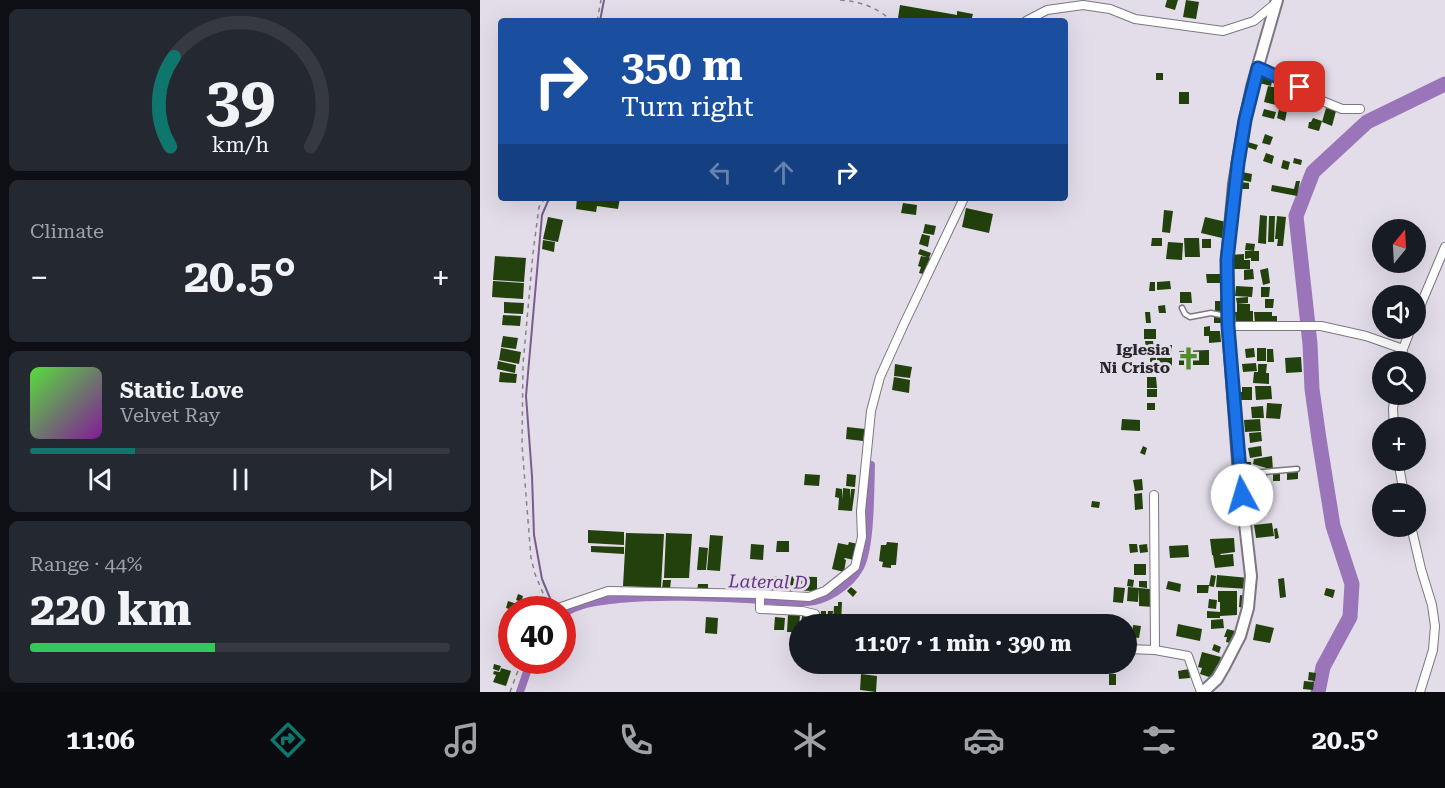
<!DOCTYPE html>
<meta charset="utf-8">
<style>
body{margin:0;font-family:"Roboto Serif",serif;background:#242831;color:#f1f3f6;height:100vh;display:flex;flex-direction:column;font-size:22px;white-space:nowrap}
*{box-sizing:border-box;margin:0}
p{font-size:20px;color:#9ea1a6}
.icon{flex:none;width:33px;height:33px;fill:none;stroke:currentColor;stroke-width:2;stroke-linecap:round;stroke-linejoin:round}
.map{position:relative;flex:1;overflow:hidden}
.drawer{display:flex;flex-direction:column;gap:9px;padding:9px;background:#0d0f14;width:480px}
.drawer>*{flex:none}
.top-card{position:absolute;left:18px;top:18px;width:570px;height:183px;border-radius:6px;box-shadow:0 6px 24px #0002;background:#1a4fa0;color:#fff;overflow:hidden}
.needle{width:39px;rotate:18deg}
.controls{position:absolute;left:892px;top:219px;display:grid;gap:12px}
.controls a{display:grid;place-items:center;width:54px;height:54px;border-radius:50%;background:#171b24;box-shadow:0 6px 24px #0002;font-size:30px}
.speed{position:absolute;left:18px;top:596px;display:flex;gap:12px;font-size:30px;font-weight:700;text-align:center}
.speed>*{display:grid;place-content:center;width:78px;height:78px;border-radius:50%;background:#171b24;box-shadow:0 6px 24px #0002;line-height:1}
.speed .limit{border:9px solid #d22;background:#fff;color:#111}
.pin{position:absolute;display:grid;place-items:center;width:51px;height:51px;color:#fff;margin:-26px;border-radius:12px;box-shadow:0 3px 9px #0006}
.me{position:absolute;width:66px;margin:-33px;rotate:354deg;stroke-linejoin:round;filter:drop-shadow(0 0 4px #0008)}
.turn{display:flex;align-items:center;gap:21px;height:126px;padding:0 24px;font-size:27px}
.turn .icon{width:78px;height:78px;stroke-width:2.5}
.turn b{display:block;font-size:42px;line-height:51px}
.lanes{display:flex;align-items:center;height:57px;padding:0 24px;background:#0003;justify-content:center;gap:30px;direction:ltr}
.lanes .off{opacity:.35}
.big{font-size:45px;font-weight:700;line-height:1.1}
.drawer .tile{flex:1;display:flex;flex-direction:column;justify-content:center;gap:9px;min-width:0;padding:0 21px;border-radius:9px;background:#242831}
.drawer .dial{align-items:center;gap:0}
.dial svg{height:156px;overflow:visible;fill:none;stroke:#363941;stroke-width:7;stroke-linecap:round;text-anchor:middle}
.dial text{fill:#f1f3f6;stroke:none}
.song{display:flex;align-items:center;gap:18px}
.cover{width:72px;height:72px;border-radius:9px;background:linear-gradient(135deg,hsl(110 70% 55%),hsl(290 70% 35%))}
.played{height:6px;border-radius:3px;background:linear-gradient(90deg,#0f766e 25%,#363941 25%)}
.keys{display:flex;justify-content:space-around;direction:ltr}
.heat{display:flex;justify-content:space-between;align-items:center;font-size:33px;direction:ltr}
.charge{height:9px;border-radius:4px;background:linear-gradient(90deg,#34c759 44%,#363941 0)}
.trip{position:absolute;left:309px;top:614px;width:348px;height:60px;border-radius:30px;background:#171b24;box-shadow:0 6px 24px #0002;font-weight:700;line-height:60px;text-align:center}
.menu{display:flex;height:96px;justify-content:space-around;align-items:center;background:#090b0e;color:#9ea1a6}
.menu .icon{width:42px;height:42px}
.menu .current{color:#0f766e}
.menu b{font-size:27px;color:#f1f3f6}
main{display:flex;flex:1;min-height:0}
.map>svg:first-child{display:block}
</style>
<main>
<section class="drawer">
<div class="tile dial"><svg viewBox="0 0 100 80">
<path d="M14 69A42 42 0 1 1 86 69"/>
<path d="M14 69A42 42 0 0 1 16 23" stroke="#0f766e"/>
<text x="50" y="56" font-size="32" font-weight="700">39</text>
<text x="50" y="72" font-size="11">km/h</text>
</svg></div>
<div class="tile"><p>Climate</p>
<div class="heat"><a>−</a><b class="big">20.5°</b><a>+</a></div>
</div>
<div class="tile">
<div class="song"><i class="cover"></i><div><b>Static Love</b><p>Velvet Ray</p></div></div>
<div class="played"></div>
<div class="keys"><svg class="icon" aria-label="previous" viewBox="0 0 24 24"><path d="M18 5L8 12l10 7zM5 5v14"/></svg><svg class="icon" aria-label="pause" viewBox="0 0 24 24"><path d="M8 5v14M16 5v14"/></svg><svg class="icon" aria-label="next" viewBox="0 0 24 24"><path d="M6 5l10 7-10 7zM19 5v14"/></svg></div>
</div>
<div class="tile"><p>Range · 44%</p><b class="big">220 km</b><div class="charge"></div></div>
</section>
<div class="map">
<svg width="965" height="692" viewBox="0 0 965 692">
<rect width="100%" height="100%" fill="#e3dde9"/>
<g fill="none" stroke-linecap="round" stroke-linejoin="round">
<path stroke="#785d8e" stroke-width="2" d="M120,21L124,0
M71,198L68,201L62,215L46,396L52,476L54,535L62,579L72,603"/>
<path stroke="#9a75b9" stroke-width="8" d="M82,615C98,603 120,601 139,599C182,595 224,597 267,599C286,600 307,603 327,602C345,601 370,586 379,569C391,550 390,490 391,465
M40,692L51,660"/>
<path stroke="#9a75b9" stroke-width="15" d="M838,692L843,667L870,617L872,584L853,526L839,439L832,389L830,344L816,216L833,172L887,122L965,84"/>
</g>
<path fill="#22410c" d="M687,0H698L695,10L685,7Z
M706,0L719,2L716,19L703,17Z
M420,5L477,15V11L493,14L491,21H438L418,18Z
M676,73H683V80H676Z
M781,74L793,77L791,86L779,83Z
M805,81L810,83L807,92L802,90Z
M788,86L798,88L797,92L811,95L808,108L784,102Z
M699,92H709V104H699Z
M812,100L820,101L819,108L811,106Z
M846,108L856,111L852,126L842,122Z
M784,109L796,112L794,119L782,116Z
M799,109L807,111L805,121L797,118Z
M833,118L842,121L839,131L828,128L829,122H831Z
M785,134L793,137L790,145L782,143Z
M768,142L778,145L776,150L767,147Z
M786,153L794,156L792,164L783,161Z
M814,158L822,160L821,165L813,163Z
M803,160L810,162L808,170L801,168Z
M762,172L772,174L771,182L761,180Z
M816,181H820L817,196L791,191L792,185L814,189Z
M760,182L769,183V189H760Z
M97,198H140L138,209L117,206L116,212L96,209Z
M423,203L437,205L436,215L421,213Z
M486,208L513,214L509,233L482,227Z
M684,210L693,211L690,233L682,232Z
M780,215L787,216L786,244L778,243Z
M789,216H795L794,242H788Z
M797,216L806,217L803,246H797L798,239H795Z
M68,217L83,220L78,242L63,239Z
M725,217L746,222L742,238L721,233Z
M445,224L456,226L454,235L443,233Z
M442,234L450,236L448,247L439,244Z
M672,238H682V246H671Z
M704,238H719L720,257H705Z
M722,239H731V248H722Z
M63,240L75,242L74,252L62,249Z
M688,242L703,243L702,260L686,259Z
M766,243L775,244L774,251L765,250Z
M440,249L451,253L449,258L438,254Z
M765,251H779V261H771V258L765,259Z
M764,254V260H770V269H751L750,255Z
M15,256L46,258L44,282L13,280Z
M441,256L450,258L443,274L439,273L441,267L438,266Z
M788,268L790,283L783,285L780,270Z
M773,269L774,279L764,280V270Z
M726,274H741L742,283H727Z
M13,281L44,283L43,299L12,297Z
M690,281L691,289L677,290V282Z
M670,282H675V291H669Z
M756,286L773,287L772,297L755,296Z
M781,287H790L789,297H781Z
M700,292H711L712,303H700Z
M768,297V303L757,304L756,298Z
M785,299H794L793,308H785Z
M735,301H741V312H735Z
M24,302L44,303L43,314L24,313Z
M757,304H770V311H773V326H756L755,312H757Z
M685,305L686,313H679L678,306Z
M665,312H670L671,323H666Z
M774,312H792V316H797V322L775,324Z
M23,315L41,316L40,326L22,325Z
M734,316H742L741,323H734Z
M730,326V331H740L741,342L729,343V336H724V327Z
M664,329H676V339H664Z
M23,336L38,338L36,349L21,347Z
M665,341H673L674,348L666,349Z
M692,345V371H677V346Z
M21,348L41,352L39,364L19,360Z
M774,348L775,357L766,358L765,349Z
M777,348H786V361H777Z
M787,349H793L794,362H787Z
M729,350V365H699V351Z
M670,353H676V362H670Z
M821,357L822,372L806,373L805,358Z
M18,361L36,365L35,373L17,369Z
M776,363L777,371L763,372L762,364Z
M415,364L432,367L430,378L414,376Z
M778,364H787L786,373H789V384L773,383L774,372H778Z
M20,372L37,374L36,383L19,382Z
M414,377L430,380L429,393L412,390Z
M667,377H676L677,388H667Z
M775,386H791L792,399L776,400Z
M762,387H772V400H758V392H762Z
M667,389H677V397H667Z
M667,403H675V410H667Z
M787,403L802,404L800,419L786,418Z
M783,406L784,418H772L771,407Z
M642,419L660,420V431L641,430Z
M780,419L781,431L765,432L764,420Z
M367,427L385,429L383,441L366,439Z
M781,432L782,441L770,443L769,433Z
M663,446L667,448L665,455L660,453Z
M781,446L782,456L770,458L768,448Z
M792,456L793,470L773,464L774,459Z
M763,462H771V471H764Z
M807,472H818V479L807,480Z
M793,473H800V481H793Z
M325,474L340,475L339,486L324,485Z
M367,474L376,475L375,487L366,486Z
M787,474L788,483H774V475Z
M662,479L663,490L655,491L653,480Z
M785,485L788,499H784L783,495L771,496L770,487Z
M356,488L362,489L363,499V488L370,489L371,499V489H375L372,511L358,510L359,498L355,497Z
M662,493L663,509L655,510L654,494Z
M612,501L620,502L619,508L611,507Z
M792,523L794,536L776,538L774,525Z
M797,528L799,538L795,539L794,529Z
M108,530L144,532V545L108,543Z
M146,533L184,534L181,588L143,586Z
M186,533L212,534L209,578H184Z
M230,535L243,536L240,571L227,570Z
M754,538L755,552L740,554L741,555L753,554L754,566L735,568L733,555H732L730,539Z
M297,541H309V552H296Z
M369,542L378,544L374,560L365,558L364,559L366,560L364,572L352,569L358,543L368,545Z
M407,542L418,543L416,565H411V568L402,567L403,562L399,561L401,545H406Z
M271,544L284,545L283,560L270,559Z
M649,544H657L658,552L650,553Z
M667,544L668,552L660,553L659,545Z
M708,545L709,557L690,558L689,546Z
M111,546L144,547V554L111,552Z
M219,547L228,548L226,570H217Z
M654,564H666V575H654Z
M731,575L736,576L734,587L729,586Z
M737,575L769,578V589L736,587Z
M292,576L337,577V591L292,590Z
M804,578L806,597L800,598L798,579Z
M648,579L654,580L653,587L647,586Z
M183,580H191L190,589H182Z
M659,581H667V588L659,587Z
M688,581L701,584L700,592L686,589Z
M218,584H228V592H217Z
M717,585H729L728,593H717Z
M371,587L377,592L373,597L367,591Z
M634,587L645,588L643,603L633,602Z
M648,587L659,588L658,602L647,601Z
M659,588L670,589V590H673V607L659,606Z
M846,588L855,590L853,598L844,595Z
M738,591H757V615L740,616V618H727V611L740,612V602H738Z
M38,594L43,596L41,602L36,600Z
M760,595L766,596L764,608L759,607Z
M729,599L737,600L736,609L728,608Z
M28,601L43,606L42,609H32V610L26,608Z
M358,602H362L361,623H353L354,606H358Z
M341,611H346V623H340Z
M348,611H353L352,623L347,622Z
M308,614H320L319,632H307Z
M363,614H372V624H363Z
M322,616L331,617L330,624H321Z
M226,617L238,618L237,634L225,633Z
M295,617L305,618L304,630H294Z
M743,619L744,628L731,629V620Z
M698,624L722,629L720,641L696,636Z
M776,624L794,628L790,643L773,640Z
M653,625L661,626L659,638L652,637Z
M747,629L759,632L755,644L746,642L747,637H744Z
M734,644L741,647L739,653L732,650Z
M722,652L741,657L735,679L720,674L722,668L718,667Z
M483,663H493L494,671L485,673Z
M507,663H527L528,672L507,673Z
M14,664L21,666L19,671L13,669Z
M21,668L31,671L26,686L13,682L16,675L13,674L14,671L20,672Z
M709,669L710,678L699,679L698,671Z
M829,672L836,673L835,681L828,680Z
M381,674L397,676L396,692L380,690Z
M629,674H636V685H629Z
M824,681L834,682L833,690L823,689Z"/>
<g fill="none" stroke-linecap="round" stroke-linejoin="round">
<defs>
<path id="lane" d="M702,308L705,314L710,317L731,313L746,316
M760,474L817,469"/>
<path id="street" d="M546,21L567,10L603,5L630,9L655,19L743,31L774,21L796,3
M778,68L820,86L835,98L862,109H880
M936,316L965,247
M748,326H841L886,336L923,349
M921,362L923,349L931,328
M914,428L913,409L915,394
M918,460L924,494
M674,495L675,650
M931,526L941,569L952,605L955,626L953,650L940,692
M280,594V609L322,611L335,614L339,624
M75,609L128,591L280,594L329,597L345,591L375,567L382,537L381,511L391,411L400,377L424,324L484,198
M646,649L675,650L708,656L721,692
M379,663C407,666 439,672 466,663"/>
<path id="secondary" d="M723,692L737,679L744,667L760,636L768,608L771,576L758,462L748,326L747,260L754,184L765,120L772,87L797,0"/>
</defs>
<use href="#lane" stroke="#7c7782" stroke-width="7"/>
<use href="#street" stroke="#7c7782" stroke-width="10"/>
<use href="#secondary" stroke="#7c7782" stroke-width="14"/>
<path stroke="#87838b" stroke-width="1.5" stroke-dasharray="4.5 4.5" stroke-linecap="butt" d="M360,0C382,2 396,7 412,21
M117,21L121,0
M509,21L512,19L534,21
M65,198L59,207L53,253L43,364L42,445L51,558L55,574L68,605
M30,692L42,660"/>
<use href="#lane" stroke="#fff" stroke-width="4"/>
<use href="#street" stroke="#fff" stroke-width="8"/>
<use href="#secondary" stroke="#fff" stroke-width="10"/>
</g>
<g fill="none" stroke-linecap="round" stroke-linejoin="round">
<defs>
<path id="route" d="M762,495L748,326L747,260L758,163L765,120L778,68L820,87"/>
</defs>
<use href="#route" stroke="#114b97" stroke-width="15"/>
<use href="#route" stroke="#1a73e8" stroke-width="10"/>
</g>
<defs>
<symbol id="church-bare" viewBox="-9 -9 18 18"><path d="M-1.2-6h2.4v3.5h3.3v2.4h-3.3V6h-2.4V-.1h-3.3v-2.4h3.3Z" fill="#518c2a" stroke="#e3dde9" stroke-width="2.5" paint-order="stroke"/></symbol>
</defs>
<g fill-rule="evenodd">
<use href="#church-bare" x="692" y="342" width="33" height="33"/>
</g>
<g text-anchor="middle" stroke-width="6" stroke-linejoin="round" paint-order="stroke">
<g font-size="16" font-weight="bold" fill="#28262a" stroke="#e3dde9" text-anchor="end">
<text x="690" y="355">Iglesia<tspan x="690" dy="18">Ni Cristo</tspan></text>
</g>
<g font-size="18" font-style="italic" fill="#623184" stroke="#e3dde9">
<text transform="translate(288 582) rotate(1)" y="6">Lateral D</text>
</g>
</g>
</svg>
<div class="controls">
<a><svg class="needle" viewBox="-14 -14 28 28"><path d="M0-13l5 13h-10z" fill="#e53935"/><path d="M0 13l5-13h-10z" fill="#9ea1a6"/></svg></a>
<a><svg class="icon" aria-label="sound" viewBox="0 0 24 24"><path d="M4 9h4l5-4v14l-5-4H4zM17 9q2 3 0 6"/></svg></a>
<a><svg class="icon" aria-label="search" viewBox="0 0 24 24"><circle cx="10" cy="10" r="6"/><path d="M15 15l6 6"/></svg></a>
<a>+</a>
<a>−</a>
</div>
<div class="speed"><div class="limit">40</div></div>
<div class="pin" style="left:820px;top:87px;background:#d93025"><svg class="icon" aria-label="arrive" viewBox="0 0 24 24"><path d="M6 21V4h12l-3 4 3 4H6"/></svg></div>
<svg class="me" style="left:762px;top:495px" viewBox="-20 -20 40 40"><circle r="19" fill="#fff"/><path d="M0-13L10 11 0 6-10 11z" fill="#1a73e8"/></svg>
<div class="trip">11:07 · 1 min · 390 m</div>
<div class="top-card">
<div class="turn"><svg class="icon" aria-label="right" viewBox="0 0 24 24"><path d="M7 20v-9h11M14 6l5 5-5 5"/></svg><div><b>350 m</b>Turn right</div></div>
<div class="lanes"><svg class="icon off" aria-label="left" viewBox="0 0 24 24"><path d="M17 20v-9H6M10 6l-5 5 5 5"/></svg><svg class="icon off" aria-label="ahead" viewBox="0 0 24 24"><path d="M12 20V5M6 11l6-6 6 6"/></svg><svg class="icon" aria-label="right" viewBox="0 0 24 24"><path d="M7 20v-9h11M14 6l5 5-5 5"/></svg></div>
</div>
</div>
</main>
<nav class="menu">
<b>11:06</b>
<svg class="icon current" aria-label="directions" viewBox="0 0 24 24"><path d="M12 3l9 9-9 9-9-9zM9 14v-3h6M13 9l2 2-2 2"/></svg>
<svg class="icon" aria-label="music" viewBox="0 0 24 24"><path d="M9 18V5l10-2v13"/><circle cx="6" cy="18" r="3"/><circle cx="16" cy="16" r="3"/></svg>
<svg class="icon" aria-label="phone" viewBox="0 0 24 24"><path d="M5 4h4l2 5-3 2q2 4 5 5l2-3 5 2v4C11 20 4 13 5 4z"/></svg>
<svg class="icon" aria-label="climate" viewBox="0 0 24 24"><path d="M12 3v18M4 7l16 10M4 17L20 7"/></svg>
<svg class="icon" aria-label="car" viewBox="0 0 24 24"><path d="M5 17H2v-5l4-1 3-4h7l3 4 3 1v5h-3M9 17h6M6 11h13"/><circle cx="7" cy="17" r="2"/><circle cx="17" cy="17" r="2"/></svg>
<svg class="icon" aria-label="filters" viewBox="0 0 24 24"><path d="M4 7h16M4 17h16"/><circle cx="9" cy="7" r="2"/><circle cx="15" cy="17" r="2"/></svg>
<b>20.5°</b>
</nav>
